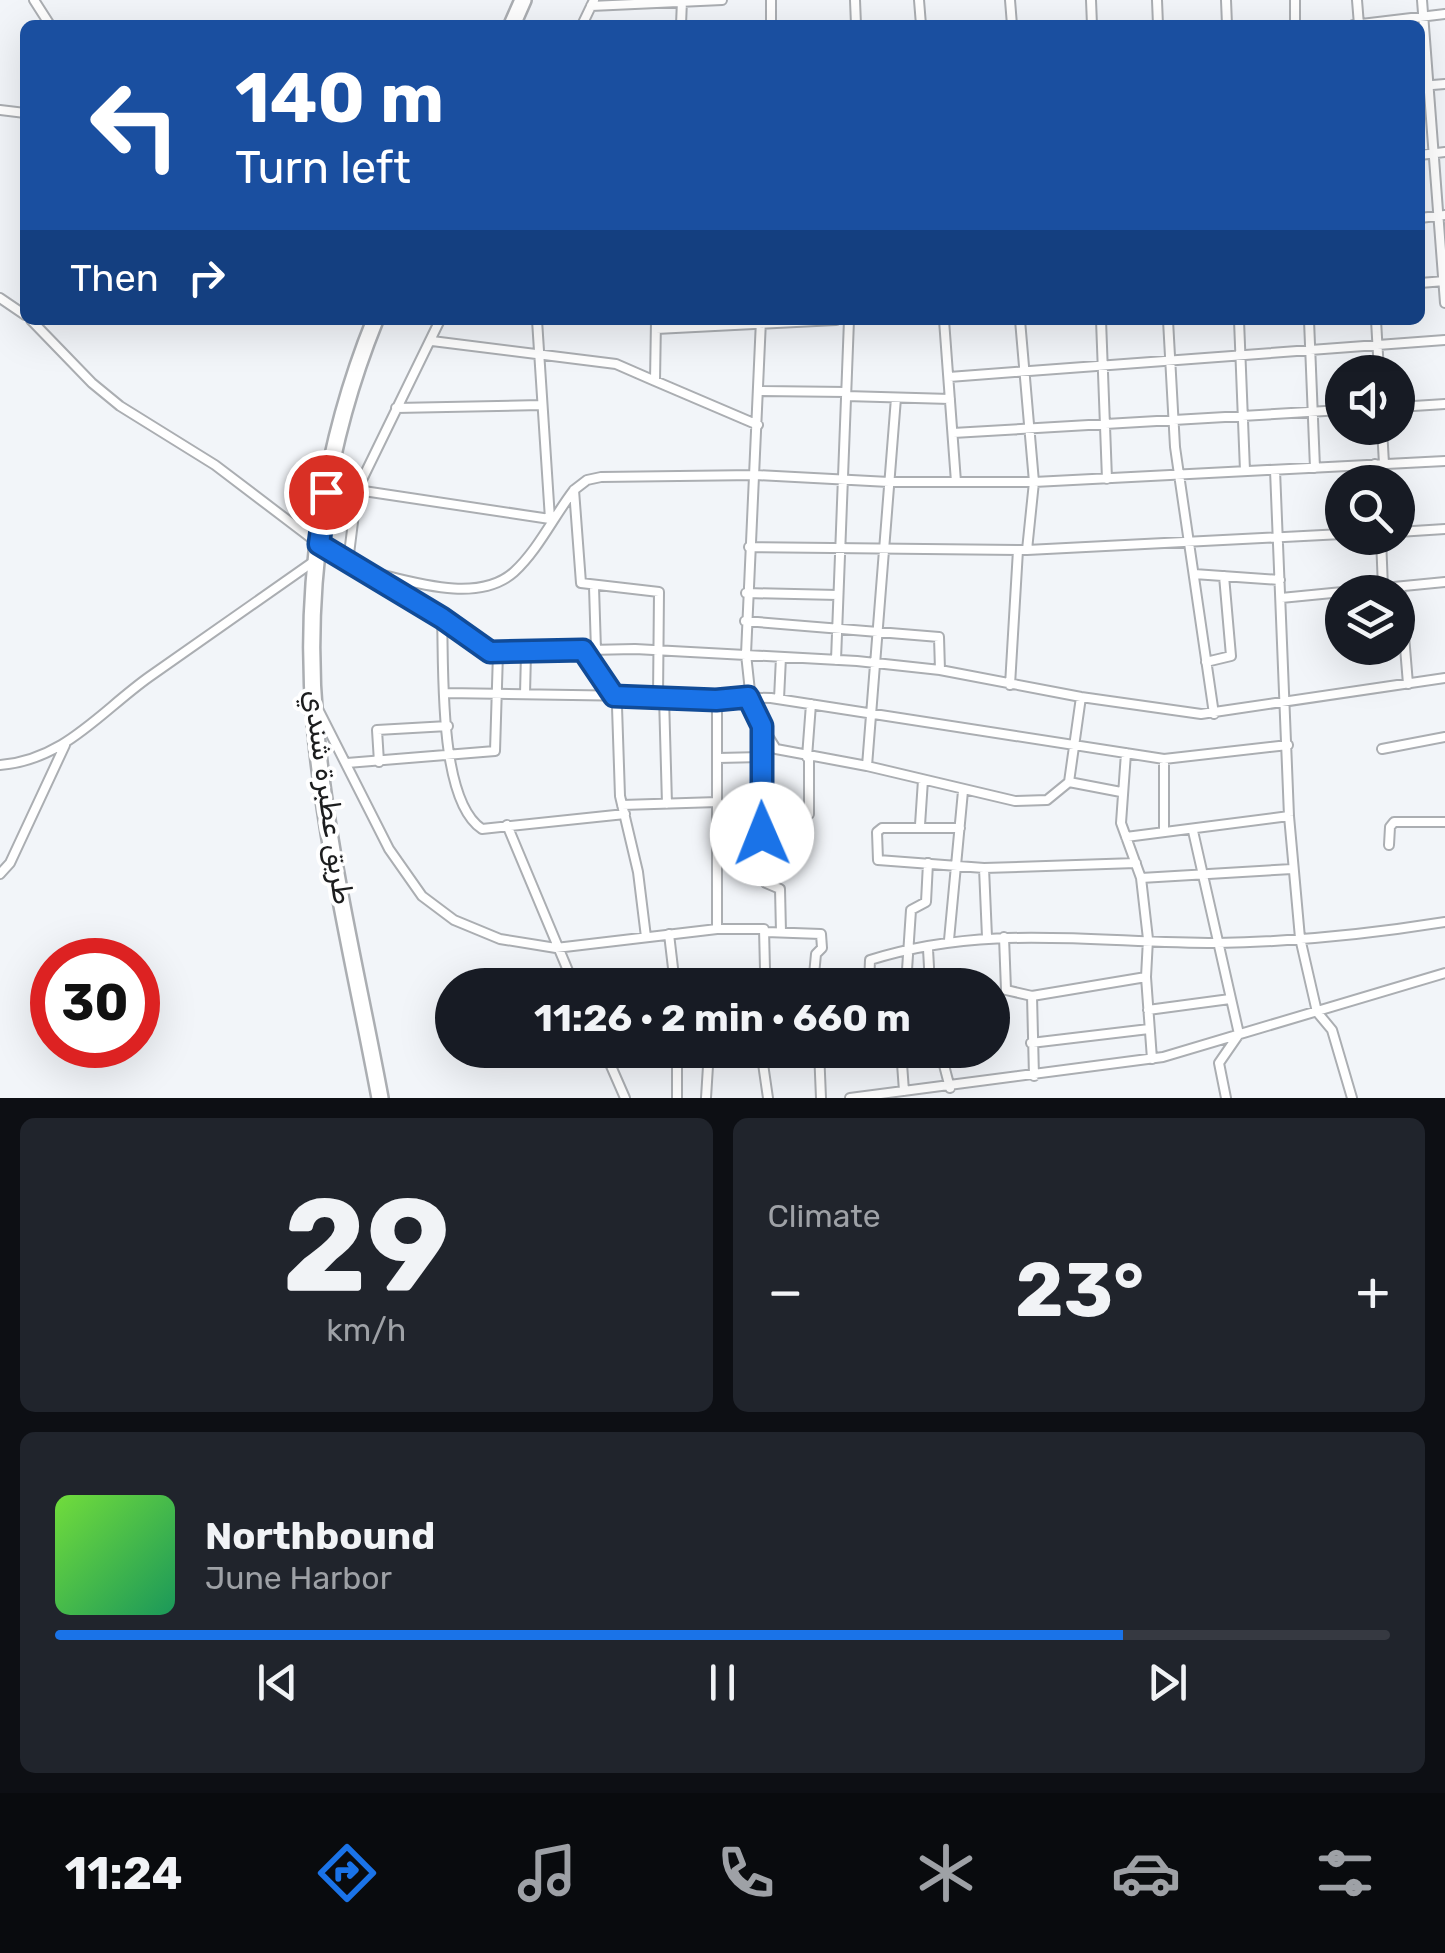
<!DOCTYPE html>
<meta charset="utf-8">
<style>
body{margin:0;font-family:Rubik,"Noto Naskh Arabic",sans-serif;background:#20242c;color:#f1f3f6;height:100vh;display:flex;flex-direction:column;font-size:38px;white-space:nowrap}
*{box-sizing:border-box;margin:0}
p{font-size:32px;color:#9ea1a6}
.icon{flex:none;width:55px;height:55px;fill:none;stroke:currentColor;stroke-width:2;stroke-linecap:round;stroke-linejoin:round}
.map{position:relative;height:1098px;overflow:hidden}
.drawer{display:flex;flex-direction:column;gap:20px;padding:20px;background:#0d0f14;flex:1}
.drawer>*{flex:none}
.hud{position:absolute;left:20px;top:20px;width:1405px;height:305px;border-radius:15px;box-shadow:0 10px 40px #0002;background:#1a4fa0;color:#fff;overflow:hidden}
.tools{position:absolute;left:1325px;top:355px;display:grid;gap:20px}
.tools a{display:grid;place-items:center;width:90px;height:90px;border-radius:50%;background:#171b24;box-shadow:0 10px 40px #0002;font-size:50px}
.speed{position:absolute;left:30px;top:938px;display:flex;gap:20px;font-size:50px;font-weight:700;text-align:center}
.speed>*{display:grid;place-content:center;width:130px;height:130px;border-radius:50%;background:#171b24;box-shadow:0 10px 40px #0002;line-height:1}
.speed .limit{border:15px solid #d22;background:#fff;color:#111}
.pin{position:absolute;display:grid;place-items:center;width:85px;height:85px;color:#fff;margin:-42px;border:5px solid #fff;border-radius:50%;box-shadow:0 2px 10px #0007}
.me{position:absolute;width:110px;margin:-55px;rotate:359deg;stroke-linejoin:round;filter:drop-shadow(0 0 8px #0008)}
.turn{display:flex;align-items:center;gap:35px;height:210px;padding:0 50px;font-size:45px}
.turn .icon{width:130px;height:130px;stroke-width:2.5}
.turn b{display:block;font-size:70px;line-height:85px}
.then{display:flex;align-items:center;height:95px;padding:0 50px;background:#0003;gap:20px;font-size:38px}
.big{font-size:75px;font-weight:700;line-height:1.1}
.drawer .card{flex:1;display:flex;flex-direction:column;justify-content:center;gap:15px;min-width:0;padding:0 35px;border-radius:15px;background:#20242c}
.drawer .dial{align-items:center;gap:0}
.dial b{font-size:130px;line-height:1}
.song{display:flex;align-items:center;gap:30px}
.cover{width:120px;height:120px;border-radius:15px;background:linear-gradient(135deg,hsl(100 70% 55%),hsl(150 70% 35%))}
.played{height:10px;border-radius:5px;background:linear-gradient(90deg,#1a73e8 80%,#363941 80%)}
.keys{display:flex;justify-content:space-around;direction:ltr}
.heat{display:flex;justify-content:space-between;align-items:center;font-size:55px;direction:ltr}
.drawer .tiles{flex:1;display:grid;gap:20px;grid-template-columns:1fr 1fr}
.card:last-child{grid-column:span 2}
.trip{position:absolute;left:435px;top:968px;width:575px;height:100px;border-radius:50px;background:#171b24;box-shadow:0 10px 40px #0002;font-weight:700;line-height:100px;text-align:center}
.menu{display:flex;height:160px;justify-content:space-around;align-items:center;background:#090b0e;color:#9ea1a6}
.menu .icon{width:70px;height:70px}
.menu .current{color:#1a73e8}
.menu b{font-size:45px;color:#f1f3f6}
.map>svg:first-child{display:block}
</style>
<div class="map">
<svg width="1445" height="1098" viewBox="0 0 1445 1098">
<rect width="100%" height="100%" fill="#f2f5f9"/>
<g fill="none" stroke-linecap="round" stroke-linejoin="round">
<defs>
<path id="street" d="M34,0L50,25
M855,0L856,25
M919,0L921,25
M1010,0L1012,25
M1091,0L1092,25
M1157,0L1158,25
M1226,0L1227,25
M1295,0V25
M1357,0L1359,25
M1422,0L1445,303
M591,6L722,0
M582,25L594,0
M681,25L682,0
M771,25V0
M1353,25L1445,14
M1420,86L1445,84
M0,110L25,113
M1420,155L1445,152
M1420,218L1445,215
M1420,283L1445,281
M0,298L25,315
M31,320L92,383L120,406L215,465L319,544L442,618L490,652L635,649L857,661L940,670L1081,697L1201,714L1445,678
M537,320L550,519
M761,320L746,654L752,710L776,749L867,766L1015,801L1047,800L1069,782L1081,697
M944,320L956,482
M1020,320L1034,482L1027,550L1342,534
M1101,320L1107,479
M1168,320L1175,447L1214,714
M1239,320L1245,471
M1309,320L1315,468
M1376,320L1379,372
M656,329L836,320
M432,341L616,364L655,381L656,320
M949,377L1445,340
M655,381L758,425
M759,391L846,392
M846,396L950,399
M1398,407L1445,404
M396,408L541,405
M1382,428L1384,464
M953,433L1342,410
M1375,464L1376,482
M1275,470L1289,816L1300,938L1317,1012L1332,1030L1352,1098
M357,490L550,519
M574,490L581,583L659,592L658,697
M1398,532L1445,529
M1381,538L1383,588
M749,547L1027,550
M348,562L357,490L440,320
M371,572C413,582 478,604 514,572C538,550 554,516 574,490L587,480L601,477L756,475L889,482H1034L1445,461
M1194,574L1280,580
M594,587L596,650
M1400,587L1408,684
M746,593L838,595
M1281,598L1445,582
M442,618C444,668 438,800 482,829L625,814
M745,621L939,637L940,670
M583,650L614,696L617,707L620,796L638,872L646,937
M836,660L849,320
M1206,662L1231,656L1224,576
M1010,685L1018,550
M446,693L771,698L1164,759L1288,745
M525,694L526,653
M664,697L667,804
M717,699V929
M779,699L781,657
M318,709L389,849L422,896L454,920L500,939L556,948L717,929H764L765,969L762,974L673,985
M762,731L766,883L780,889L781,932
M1382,749L1445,737
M1126,753L1121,823L1141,878L1148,939L1146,977L1152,1059
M807,757L811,704
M718,758L762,757
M379,762L377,730L448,726
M347,763L495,751L498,653
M0,765C64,760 100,712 149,677C204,638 259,600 313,562
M867,766L896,398
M1069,782L1121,792
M622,805L718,802
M762,816L809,814V758
M507,825L574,985
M920,825L923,780
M960,828H882L877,832L878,860L984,868L1136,863
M1193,831L1239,1034L1219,1063L1226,1098
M1164,832V759
M1126,837L1289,816
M1389,845L1390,827L1394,822H1445
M984,868L987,937
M0,874L10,863L65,745
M1141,878L1292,869
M766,932L821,934L822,948L816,954L813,985
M669,934L675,985
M1004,937L1006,990L1032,996
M949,940L963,791
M928,949L930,985
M869,985L870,960C987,923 1096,943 1217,943C1293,942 1370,934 1445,922
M906,985L911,910L926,902L928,863
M1148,1010L1230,999
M1031,1043L1149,1029
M604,1050L625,1098
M761,1050L768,1098
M819,1050L821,1098
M901,1050L904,1091
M940,1050L950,1088
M605,1053L633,1050
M1034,1076L1032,996L1146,977
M677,1098V1050
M706,1098L709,1050
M850,1098L1163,1057L1445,973"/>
<path id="highway" d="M512,25L523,0
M375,320C324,446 303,587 315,723C326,849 357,974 380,1098"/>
</defs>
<use href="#street" stroke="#abaeb2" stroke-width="12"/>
<use href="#highway" stroke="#abaeb2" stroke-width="20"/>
<use href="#street" stroke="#fff" stroke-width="8"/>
<use href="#highway" stroke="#fff" stroke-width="15"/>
</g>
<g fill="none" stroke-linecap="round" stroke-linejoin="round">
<defs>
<path id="route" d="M326,492L319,544L442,618L490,652L583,650L614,696L716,700L748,697L762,726V834"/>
</defs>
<use href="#route" stroke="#114b97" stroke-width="25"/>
<use href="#route" stroke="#1a73e8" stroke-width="18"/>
</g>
<g text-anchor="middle" stroke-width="8" stroke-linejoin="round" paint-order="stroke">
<g font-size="28" fill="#1c1d1e" stroke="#fff">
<text transform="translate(329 797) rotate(82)" y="10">طريق عطبرة شندي</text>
</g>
</g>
</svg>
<div class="tools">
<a><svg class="icon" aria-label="sound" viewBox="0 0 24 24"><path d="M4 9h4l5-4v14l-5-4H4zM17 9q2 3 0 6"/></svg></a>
<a><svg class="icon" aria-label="search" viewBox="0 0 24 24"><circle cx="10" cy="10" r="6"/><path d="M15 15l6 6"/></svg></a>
<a><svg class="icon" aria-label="layers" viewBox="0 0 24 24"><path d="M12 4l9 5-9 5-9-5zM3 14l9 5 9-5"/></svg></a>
</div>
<div class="speed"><div class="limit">30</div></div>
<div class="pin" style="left:326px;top:492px;background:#d93025"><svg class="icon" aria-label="arrive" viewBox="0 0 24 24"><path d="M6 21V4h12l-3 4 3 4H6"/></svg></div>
<svg class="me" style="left:762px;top:834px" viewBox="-20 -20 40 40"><circle r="19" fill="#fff"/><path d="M0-13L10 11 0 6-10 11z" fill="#1a73e8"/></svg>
<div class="trip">11:26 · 2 min · 660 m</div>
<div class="hud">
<div class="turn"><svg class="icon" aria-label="left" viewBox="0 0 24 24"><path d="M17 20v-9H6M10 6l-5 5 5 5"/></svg><div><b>140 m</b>Turn left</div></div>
<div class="then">Then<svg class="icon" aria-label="right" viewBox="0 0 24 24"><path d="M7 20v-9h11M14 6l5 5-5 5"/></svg></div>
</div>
</div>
<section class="drawer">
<div class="tiles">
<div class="card dial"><b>29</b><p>km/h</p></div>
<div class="card"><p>Climate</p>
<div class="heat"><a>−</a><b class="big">23°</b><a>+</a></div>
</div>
<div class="card">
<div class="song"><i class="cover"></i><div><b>Northbound</b><p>June Harbor</p></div></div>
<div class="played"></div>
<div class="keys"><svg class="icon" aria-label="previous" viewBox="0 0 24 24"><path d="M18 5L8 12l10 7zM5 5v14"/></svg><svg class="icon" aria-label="pause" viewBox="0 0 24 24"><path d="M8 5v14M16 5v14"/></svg><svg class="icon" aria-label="next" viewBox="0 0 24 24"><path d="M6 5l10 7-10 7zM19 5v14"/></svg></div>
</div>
</div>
</section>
<nav class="menu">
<b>11:24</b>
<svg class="icon current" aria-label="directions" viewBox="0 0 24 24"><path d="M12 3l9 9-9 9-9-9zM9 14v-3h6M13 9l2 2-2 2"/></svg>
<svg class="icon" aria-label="music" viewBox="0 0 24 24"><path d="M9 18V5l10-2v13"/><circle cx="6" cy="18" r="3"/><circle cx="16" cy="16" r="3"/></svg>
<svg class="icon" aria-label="phone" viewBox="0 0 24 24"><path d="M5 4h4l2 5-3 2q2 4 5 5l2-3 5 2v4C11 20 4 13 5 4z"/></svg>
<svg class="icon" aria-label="climate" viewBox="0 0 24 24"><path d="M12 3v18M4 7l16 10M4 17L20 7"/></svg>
<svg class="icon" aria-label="car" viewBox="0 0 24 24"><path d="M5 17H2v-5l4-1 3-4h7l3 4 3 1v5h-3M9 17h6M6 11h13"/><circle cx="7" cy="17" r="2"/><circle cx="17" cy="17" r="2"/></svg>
<svg class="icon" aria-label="filters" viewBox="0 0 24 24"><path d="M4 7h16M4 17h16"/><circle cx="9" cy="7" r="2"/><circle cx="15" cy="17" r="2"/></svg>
</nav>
